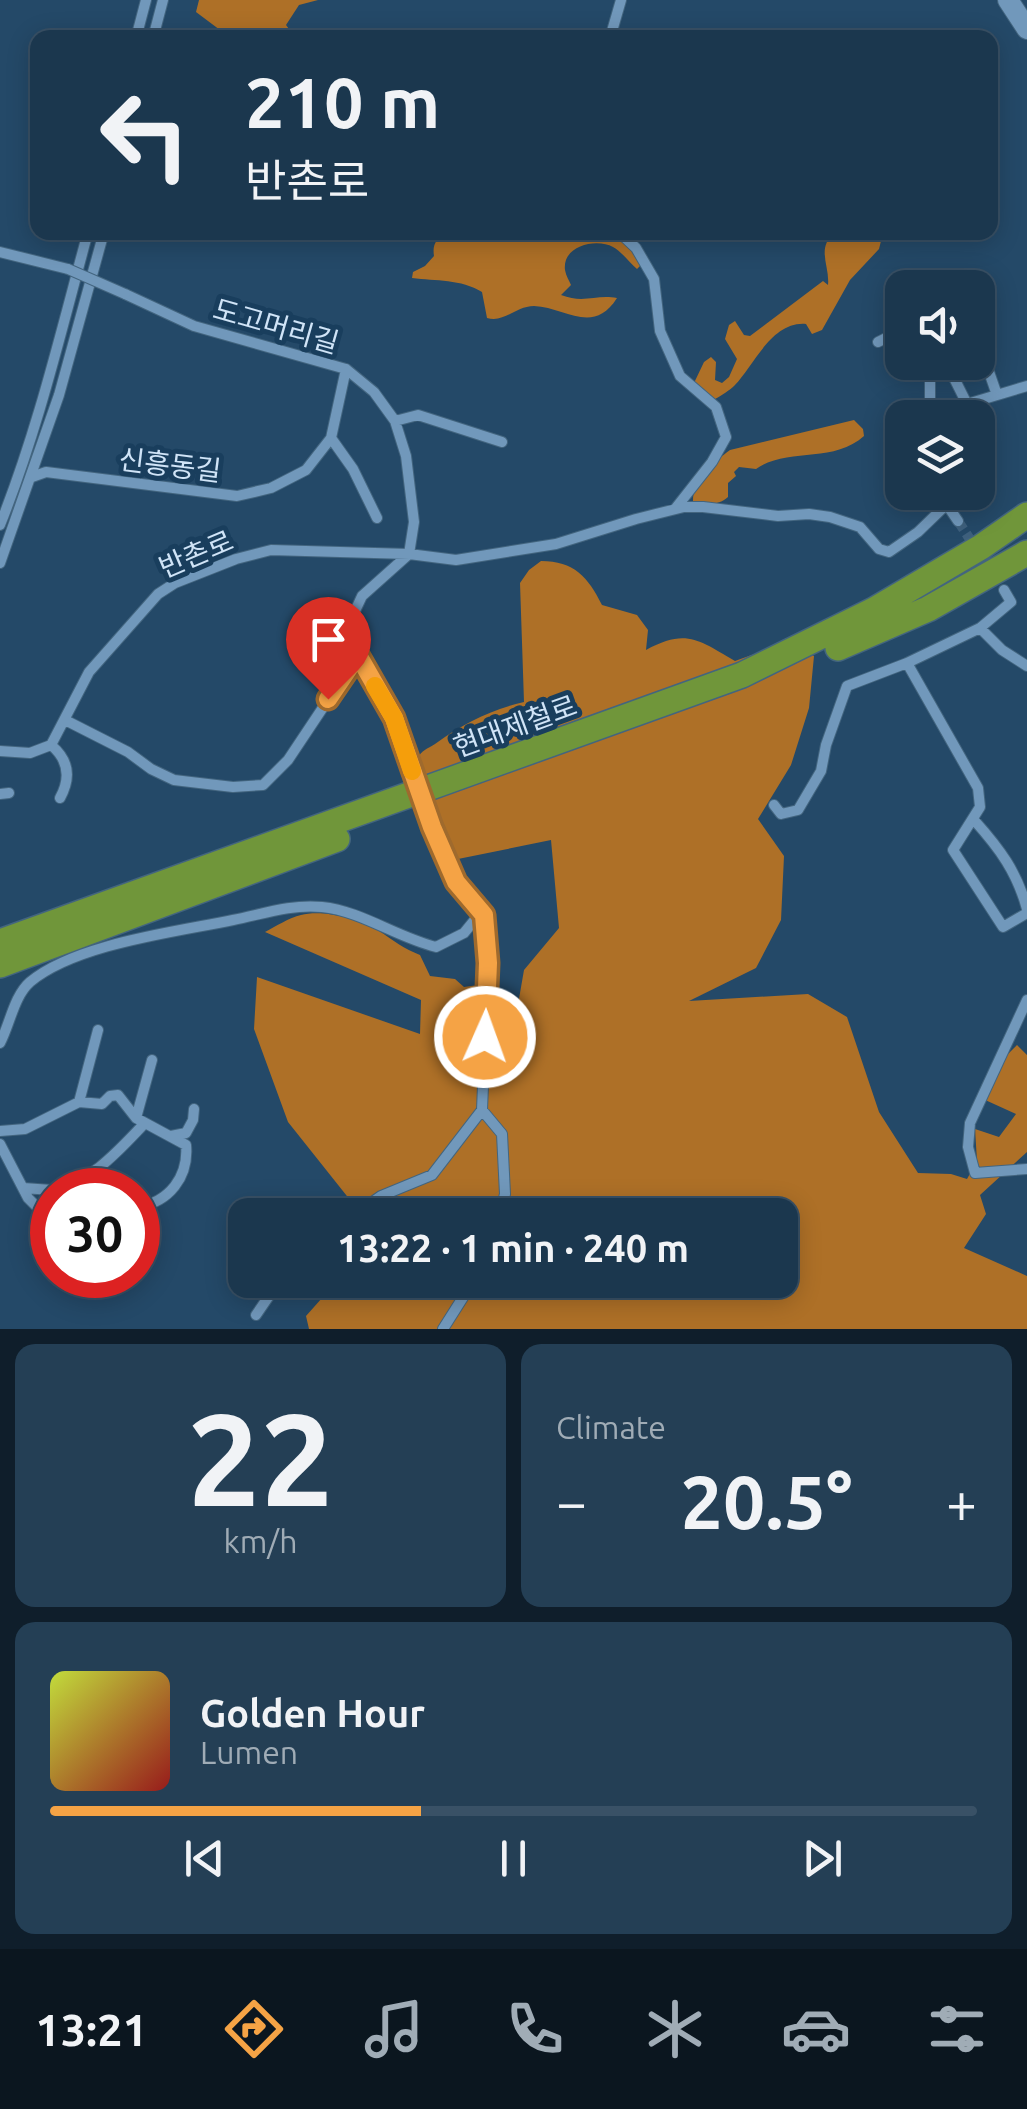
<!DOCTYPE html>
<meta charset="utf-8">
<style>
body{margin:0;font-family:Ubuntu,"Noto Sans KR",sans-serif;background:#243f55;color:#f1f3f6;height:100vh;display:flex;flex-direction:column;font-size:38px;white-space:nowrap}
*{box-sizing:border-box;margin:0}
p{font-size:32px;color:#a0acb6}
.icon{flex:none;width:55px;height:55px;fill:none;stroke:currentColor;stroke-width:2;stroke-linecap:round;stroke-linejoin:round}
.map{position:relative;height:1329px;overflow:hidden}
.side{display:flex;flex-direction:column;gap:15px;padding:15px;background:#0f1e2b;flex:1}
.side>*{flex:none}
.hud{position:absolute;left:30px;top:30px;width:968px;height:210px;border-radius:20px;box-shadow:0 5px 25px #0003,0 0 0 2px #395166;background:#1b374e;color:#f1f3f6;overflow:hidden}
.tools{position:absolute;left:885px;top:270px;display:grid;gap:20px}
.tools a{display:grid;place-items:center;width:110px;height:110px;border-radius:20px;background:#1b374e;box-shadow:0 5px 25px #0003,0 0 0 2px #395166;font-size:50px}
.speed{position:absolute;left:30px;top:1168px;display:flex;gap:20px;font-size:50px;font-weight:700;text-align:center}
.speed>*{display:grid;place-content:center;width:130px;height:130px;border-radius:50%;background:#1b374e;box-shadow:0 5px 25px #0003,0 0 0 2px #395166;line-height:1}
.speed .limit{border:15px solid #d22;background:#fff;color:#111}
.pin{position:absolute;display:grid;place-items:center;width:85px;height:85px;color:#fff;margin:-102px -42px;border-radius:50% 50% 50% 0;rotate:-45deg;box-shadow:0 0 10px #0007}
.pin .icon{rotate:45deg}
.me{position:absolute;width:110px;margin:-55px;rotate:2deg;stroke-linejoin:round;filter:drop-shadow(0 0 8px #0008)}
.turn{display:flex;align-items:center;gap:35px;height:210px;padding:0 50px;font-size:45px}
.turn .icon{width:130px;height:130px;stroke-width:2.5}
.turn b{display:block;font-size:70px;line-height:85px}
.big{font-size:75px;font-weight:600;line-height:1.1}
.side .tile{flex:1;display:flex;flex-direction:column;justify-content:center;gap:15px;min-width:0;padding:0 35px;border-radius:20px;background:#243f55}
.side .dial{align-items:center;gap:0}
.dial b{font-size:130px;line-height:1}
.song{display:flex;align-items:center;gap:30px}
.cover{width:120px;height:120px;border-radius:15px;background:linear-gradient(135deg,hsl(70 70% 55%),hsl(0 70% 35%))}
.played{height:10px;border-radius:5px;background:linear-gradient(90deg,#f5a345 40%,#395166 40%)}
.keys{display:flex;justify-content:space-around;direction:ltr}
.heat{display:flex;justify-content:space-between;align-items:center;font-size:55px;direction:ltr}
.side .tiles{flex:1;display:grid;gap:15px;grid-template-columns:1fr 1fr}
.tile:last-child{grid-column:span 2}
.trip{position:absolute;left:228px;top:1198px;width:570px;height:100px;border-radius:20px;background:#1b374e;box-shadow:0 5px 25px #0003,0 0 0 2px #395166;font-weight:600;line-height:100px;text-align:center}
.dock{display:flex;height:160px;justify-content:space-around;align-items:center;background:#0b161f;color:#a0acb6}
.dock .icon{width:70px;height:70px}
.dock .selected{color:#f5a345}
.dock b{font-size:45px;color:#f1f3f6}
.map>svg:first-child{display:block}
</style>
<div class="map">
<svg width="1027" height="1329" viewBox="0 0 1027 1329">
<rect width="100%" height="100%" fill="#244968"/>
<path fill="#ae7027" d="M199,0H318L299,5L286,25L295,37L221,38L220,30L196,12Z
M447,233H619L636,248L641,265L637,269C629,262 622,252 613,247C597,238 562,245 565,270C566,276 569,280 571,285L561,295C584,304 596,294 617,298C593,336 565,307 534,306C516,306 505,323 487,318L482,292C461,279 436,281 412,278L413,272L425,266L434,256C432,243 437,239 447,233Z
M834,233H859L862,238L872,233L882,237L879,249L850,280L822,330L812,334L806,324C772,321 754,365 735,385C730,390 721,396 715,399L694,383L704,362L711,357L716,362L715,380L722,383L729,377L737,359L725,339L729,325L735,321L744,335L750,336L823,281L828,285C830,266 816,249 834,233Z
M854,420L863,429L864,436C833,464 787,447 756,469L739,467L734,472L736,476L728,483V497C718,506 705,505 693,501C693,480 714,462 730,450Z
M541,561C574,561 588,577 602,605L637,615L648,630L646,650C686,628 699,640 735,661L788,642L814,656L809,708L791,765L758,819L784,856L781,920L756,968L689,1001L808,994L847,1017L879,1112L918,1173L951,1174L967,1179L977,1161L975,1129L999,1137L1016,1114L983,1099L1007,1055L1017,1045L1027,1055V1152L980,1195L986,1214L964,1248L1027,1276V1329H309L306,1316L338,1280H780V1215H362L288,1122L254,1029L257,977L420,1034L421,1000L265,932C276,926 289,918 301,915C323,909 360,919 379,931C393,940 404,949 420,955L430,976L455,979L464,987L478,985L496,990L490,1006V1024L498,1029H509L516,1016L524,970L559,928L551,840L458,859L452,857L417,759C422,750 427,749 435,744C464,723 490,710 524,702L520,583L529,570Z"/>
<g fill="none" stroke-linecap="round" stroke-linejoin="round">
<path stroke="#3e607d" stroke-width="10" stroke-dasharray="10 5" stroke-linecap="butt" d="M958,521L977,550"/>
<defs>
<path id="minor" d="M136,38L146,0
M153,38L163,0
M610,38L621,0
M619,232L636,248L654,279L660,331L680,376L716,407L726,437L712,462L675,509
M0,252L68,269
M125,294L194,326L346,369L374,392L395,421L406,456L414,522L409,554L362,596L355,611L354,626L358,655L393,718L410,766
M878,342L902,330
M979,343L997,395
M946,362L967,404
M930,418V362
M955,418L967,404L1027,386
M395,421L418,415L502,442
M331,438L353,469L377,518
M32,477L46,472L237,496L271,488L306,470L331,438L346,369
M945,492V502L958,521
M0,525C38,430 61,331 88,232
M0,563L59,395L104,232
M1004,590L1011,602L980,628L907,663L978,788L980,807L953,850L1003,927L1027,913
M980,628L1002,650L1027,666
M65,720L128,752L151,769L174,780L233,787L263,785L288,760L358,655
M51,745C69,760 71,778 60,798
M0,751L30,753L51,745L89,672L158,594L175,583L236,559L271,550L409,554L456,560L556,544L636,519L684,507H703L778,516L809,514L830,517L860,527L879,549L889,552L918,532L947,504
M0,794L9,793
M774,805L781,814L798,810L821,771L826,745L847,686L907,663
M974,820C1000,849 1017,872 1027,909
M432,827L456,882L483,915L488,963L482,1110L502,1134L505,1194L500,1215
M1027,1000L970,1123L968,1147L975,1173L1027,1169
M0,1043C10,1024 14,996 30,982C75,944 175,932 233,920C263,914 290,904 322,907C361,911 396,937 436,947L464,933L482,911
M79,1102L98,1030
M136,1118L152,1060
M0,1131L25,1129L79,1102L102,1104L110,1096L118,1095L136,1118L186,1145C189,1177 169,1202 138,1207
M171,1136L186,1133L193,1120L194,1109
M0,1144L28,1198L52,1222
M23,1188L52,1190
M53,1190C92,1182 119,1150 145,1123
M354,1215L381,1196L432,1175L482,1110
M256,1315L280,1280
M443,1329L474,1280"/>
<path id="secondary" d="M1008,0L1027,29"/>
<path id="trunk" d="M838,648L928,609L1027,553
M0,942L742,675L874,610L981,547L1027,515
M0,965L337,839"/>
</defs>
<use href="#minor" stroke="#43657f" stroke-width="12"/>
<use href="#secondary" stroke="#43657f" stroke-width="22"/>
<use href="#trunk" stroke="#43657f" stroke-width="28"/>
<use href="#minor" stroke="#7198bb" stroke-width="10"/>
<use href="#secondary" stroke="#7198bb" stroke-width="20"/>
<use href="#trunk" stroke="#70963a" stroke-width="25"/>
<defs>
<path id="minor-bridge" d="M68,269L125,294
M410,766L432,827"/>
</defs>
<use href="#minor-bridge" stroke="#43657f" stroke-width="12" stroke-linecap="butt"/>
<use href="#minor-bridge" stroke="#7198bb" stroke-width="10"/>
</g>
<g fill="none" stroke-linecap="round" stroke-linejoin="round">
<defs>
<path id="route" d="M328,699L358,655L394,718L432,827L456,882L484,915L488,963L485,1037"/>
</defs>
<use href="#route" stroke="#9f6a2d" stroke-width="25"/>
<use href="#route" stroke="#f5a345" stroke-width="18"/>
<path stroke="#f59e0b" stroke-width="18" d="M375,686L394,718L412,771"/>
</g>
<g text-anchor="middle" stroke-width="10" stroke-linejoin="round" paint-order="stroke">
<g font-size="28" fill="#d0e4f7" stroke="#193e5d">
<text transform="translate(276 326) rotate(16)" y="10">도고머리길</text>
<text transform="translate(170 465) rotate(7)" y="10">신흥동길</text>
<text transform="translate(196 554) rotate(-23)" y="10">반촌로</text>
<text transform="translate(515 726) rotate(-20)" y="10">현대제철로</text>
</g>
</g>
</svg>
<div class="tools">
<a><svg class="icon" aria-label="sound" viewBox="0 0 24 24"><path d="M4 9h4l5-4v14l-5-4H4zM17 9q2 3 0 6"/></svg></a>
<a><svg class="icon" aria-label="layers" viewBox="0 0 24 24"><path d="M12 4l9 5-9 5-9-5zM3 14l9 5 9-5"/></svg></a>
</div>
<div class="speed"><div class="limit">30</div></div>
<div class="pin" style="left:328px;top:699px;background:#d93025"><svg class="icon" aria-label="arrive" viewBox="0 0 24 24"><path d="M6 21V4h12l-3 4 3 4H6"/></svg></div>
<svg class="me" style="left:485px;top:1037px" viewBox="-20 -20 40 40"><circle r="17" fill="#f5a345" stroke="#fff" stroke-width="3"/><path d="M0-11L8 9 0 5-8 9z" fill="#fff"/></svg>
<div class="trip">13:22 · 1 min · 240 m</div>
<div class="hud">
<div class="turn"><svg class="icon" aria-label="left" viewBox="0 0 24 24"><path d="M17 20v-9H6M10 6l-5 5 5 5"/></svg><div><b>210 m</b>반촌로</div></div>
</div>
</div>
<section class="side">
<div class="tiles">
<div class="tile dial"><b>22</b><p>km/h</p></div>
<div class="tile"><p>Climate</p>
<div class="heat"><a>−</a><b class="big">20.5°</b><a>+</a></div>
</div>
<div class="tile">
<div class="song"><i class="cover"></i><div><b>Golden Hour</b><p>Lumen</p></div></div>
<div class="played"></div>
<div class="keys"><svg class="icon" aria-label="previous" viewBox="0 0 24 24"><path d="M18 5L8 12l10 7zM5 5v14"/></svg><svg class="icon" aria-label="pause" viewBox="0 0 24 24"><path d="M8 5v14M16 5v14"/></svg><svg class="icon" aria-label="next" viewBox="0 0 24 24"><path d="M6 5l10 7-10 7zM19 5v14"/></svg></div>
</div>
</div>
</section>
<nav class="dock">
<b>13:21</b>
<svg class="icon selected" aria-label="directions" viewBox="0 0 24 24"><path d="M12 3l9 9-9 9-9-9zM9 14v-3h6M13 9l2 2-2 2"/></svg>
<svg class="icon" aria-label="music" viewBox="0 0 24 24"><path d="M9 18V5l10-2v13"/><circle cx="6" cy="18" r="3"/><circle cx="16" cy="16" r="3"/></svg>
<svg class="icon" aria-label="phone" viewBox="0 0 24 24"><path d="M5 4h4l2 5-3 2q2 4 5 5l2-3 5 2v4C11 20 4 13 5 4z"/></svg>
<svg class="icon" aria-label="climate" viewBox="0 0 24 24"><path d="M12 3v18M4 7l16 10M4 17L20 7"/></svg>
<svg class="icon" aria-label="car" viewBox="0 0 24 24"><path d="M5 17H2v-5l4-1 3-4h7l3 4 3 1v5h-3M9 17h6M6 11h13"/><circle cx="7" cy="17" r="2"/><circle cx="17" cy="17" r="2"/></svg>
<svg class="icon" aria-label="filters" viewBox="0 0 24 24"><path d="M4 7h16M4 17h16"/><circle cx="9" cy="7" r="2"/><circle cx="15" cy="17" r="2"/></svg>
</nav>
